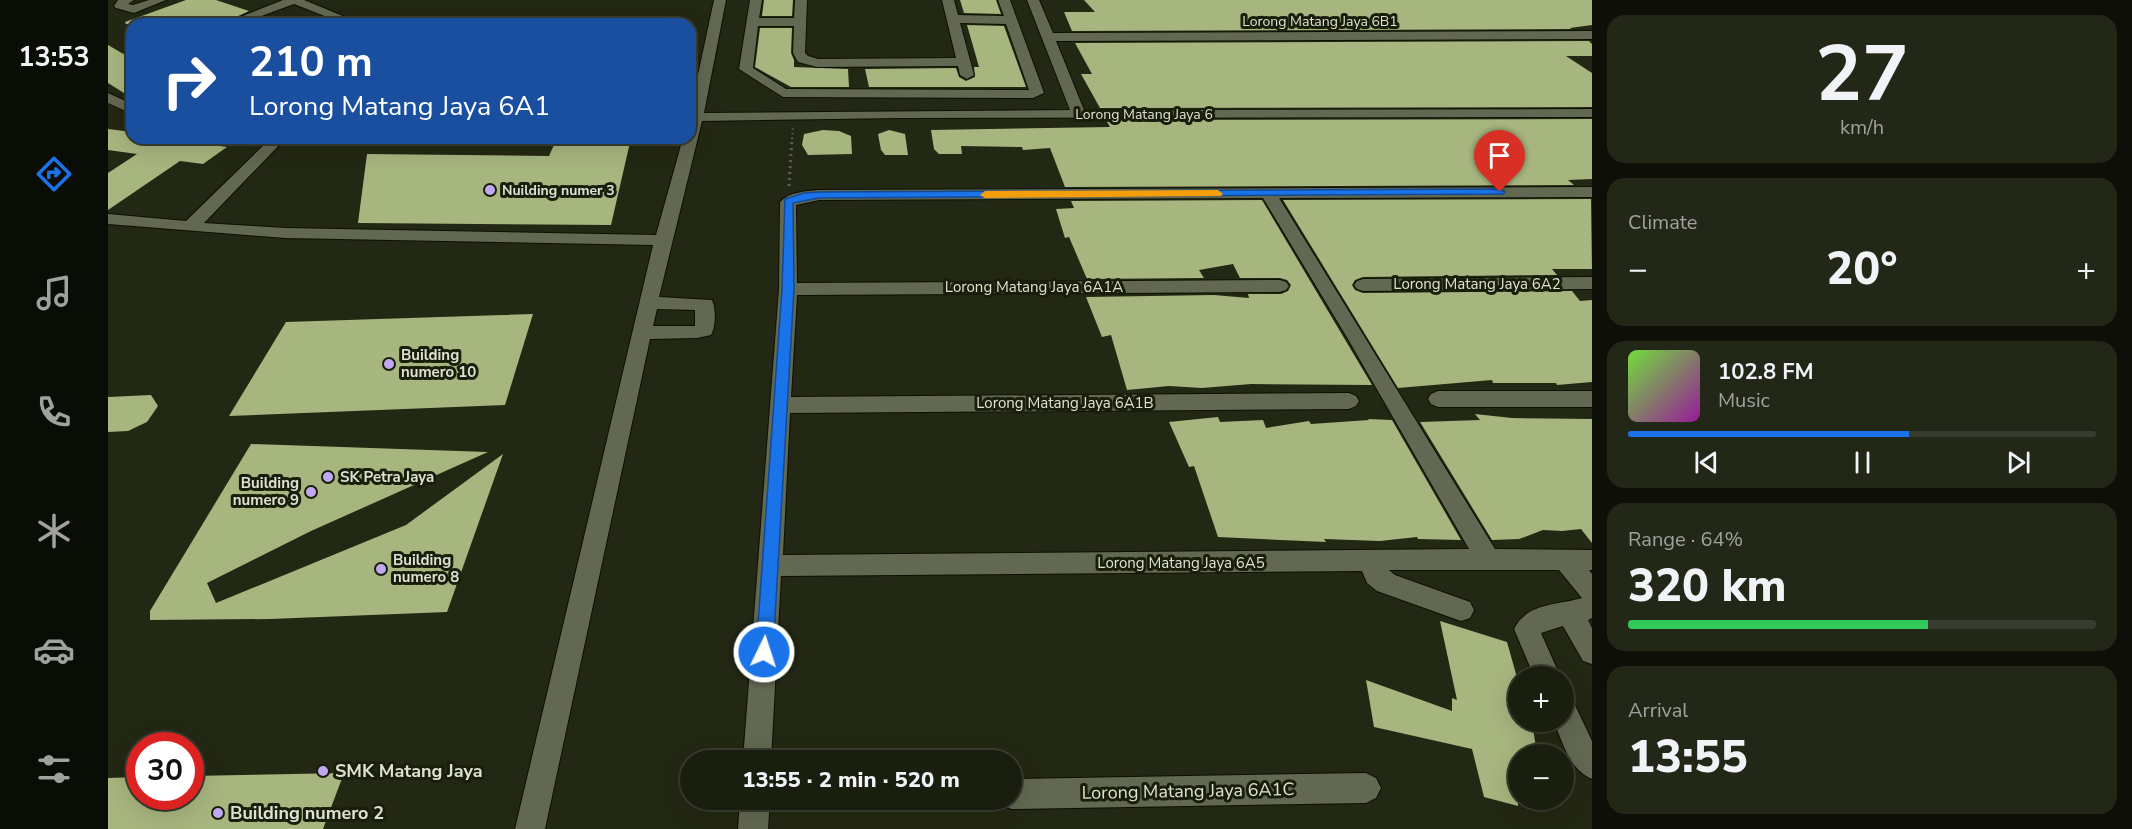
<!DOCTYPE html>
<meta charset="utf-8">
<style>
body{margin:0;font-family:"Nunito Sans",sans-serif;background:#232718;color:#f1f3f6;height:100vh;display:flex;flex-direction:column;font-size:22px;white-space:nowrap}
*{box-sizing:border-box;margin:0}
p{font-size:20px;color:#9fa29e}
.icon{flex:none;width:33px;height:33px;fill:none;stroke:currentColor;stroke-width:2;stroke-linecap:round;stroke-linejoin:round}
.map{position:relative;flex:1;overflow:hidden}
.panel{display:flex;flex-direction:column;gap:15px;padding:15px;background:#0e1008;width:540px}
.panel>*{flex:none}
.banner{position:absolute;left:18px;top:18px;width:570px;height:126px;border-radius:18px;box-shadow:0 6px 24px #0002,0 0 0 2px #383c2f;background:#1a4fa0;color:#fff;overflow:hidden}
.tools{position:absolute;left:1400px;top:666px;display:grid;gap:12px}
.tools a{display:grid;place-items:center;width:66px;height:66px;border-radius:50%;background:#1a1e0f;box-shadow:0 6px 24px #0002,0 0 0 2px #383c2f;font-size:30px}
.speed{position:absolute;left:18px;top:732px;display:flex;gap:12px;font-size:30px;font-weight:700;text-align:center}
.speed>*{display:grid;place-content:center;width:78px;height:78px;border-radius:50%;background:#1a1e0f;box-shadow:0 6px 24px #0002,0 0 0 2px #383c2f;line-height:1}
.speed .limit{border:9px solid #d22;background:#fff;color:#111}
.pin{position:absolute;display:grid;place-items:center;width:51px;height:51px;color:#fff;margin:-62px -26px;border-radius:50% 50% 50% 0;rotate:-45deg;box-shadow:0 0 6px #0007}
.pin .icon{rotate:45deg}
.me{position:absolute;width:66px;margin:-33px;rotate:4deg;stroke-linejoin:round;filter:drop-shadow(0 0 4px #0008)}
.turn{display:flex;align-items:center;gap:21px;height:126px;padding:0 24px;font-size:27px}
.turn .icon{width:78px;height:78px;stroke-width:2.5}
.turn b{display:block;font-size:42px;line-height:51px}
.big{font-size:45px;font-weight:800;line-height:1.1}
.panel .tile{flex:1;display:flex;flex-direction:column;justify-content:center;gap:9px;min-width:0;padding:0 21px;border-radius:18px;background:#232718}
.panel .dial{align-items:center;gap:0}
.dial b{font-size:78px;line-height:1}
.song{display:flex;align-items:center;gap:18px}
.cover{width:72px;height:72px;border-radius:9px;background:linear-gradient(135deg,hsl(100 70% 55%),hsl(300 70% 35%))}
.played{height:6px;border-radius:3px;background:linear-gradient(90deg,#1a73e8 60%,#383c2f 60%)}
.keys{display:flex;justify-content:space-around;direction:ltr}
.heat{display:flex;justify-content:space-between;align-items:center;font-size:33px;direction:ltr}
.charge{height:9px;border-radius:4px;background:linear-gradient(90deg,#34c759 64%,#383c2f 0)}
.trip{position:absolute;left:572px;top:750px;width:342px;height:60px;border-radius:30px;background:#1a1e0f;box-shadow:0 6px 24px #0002,0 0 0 2px #383c2f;font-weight:800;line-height:60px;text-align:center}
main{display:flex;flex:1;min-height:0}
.menu{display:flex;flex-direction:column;width:108px;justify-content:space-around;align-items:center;background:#0a0c06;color:#9fa29e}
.menu .icon{width:42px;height:42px}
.menu .active{color:#1a73e8}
.menu b{font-size:27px;color:#f1f3f6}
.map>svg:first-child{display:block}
</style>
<main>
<nav class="menu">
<b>13:53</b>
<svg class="icon active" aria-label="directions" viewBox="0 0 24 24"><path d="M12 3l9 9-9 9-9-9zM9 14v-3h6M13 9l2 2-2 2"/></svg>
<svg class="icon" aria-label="music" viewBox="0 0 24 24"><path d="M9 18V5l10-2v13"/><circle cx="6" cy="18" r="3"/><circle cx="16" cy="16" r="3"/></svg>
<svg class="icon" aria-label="phone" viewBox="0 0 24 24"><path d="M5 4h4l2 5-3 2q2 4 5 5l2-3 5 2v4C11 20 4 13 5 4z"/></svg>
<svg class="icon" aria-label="climate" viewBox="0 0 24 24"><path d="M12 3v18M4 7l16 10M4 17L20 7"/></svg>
<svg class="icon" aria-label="car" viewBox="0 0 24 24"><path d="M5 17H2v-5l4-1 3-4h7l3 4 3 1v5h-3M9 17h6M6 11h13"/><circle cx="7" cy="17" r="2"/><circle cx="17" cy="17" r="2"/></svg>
<svg class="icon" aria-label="filters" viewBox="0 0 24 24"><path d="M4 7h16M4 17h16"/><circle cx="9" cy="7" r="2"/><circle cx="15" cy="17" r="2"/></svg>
</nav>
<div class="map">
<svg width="1484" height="829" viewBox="0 0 1484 829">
<rect width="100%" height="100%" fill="#232814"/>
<path fill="#a7b57e" d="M78,0H108L141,11L113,24H18L17,22Z
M656,0H685L684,16H654Z
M852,0H888L893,14L856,13Z
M976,0H1484V25L1462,28L1463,29L964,31L956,12H987Z
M859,25L896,26L918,87H761L757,69L848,68L851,77L858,81L867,77L866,67H871Z
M652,28H684L683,53L686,60V67L740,69L741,87H683L647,67Z
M1481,41L1484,44V56H1458L1484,73V107L992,108L973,74H984L967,43Z
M0,45L24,59V98L0,83Z
M1484,119V179L1460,180L1466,185L957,187L942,148L915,150L914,147L853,146L854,154H831L826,149L823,130L1002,127L998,120Z
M0,129L24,132V138H52L119,147L95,164L72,161L0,210V173L29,154L0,150Z
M715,130L731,131L743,136L744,154L700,155L694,145L696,134Z
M781,130L797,134L800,155H777L773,150L770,134Z
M449,138H523L503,225L250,223L259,154L441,156Z
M1483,199L1484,269H1444L1449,275L1255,277L1247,280L1244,285L1247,290L1255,293L1464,291L1472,301L1484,300V382L1449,385L1448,383H1385L1384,380L1290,388L1175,200Z
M1154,200L1264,385L1143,384L1094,388L1061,386L1019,390L1003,335L994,337L978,297L1106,295L1141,298L1140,294H1173L1180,291L1183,285L1179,280L1172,278H1132L1125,264L1091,270L1096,278L979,279L961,237L957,238L948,209L966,208L963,201Z
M425,314L397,405L121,416L178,322Z
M43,395L50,406L39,422L20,431L0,432V397Z
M1367,414L1404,418L1484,419V543L1473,529L1454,531L1435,530L1411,539L1384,540L1312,422L1372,420Z
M1110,417L1112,422L1155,420L1158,428L1201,421L1203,424L1261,420L1260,419L1284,420L1353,540L1310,539L1309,537L1272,541L1216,539L1218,542L1110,537L1086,466L1081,467L1061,422Z
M143,444L380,452L203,531L99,583L108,603L298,525L395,454L339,612L162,619L42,620V611Z
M1332,621L1399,642L1410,681V722H1424L1429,754H1410V806L1376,797L1364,749L1266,727L1258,680L1344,711V698L1349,700Z
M236,773L215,829H0V778L32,777V796H82V776Z"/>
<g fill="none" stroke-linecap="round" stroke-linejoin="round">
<defs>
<path id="minor" d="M10,0H26L20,4L25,5L41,0H58L26,13L8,8L6,6Z
M175,0H196L254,24H237L186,4L132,24H115Z
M606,0H618L596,113L962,110L919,0H931L945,33L1484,31V39L948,41L976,110L1484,109V117L792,118L594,121L551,297L604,300C608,308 608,327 603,335L589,338L542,339L437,829H407L545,245L177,238L0,224V214L78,221L163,138H178L96,223L177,228L548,235L575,138H582V112ZM549,309L587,310V326H545Z
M642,0H654L651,18H686L687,0H699L697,53L700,56L710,59L848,58L834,0H846L850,15L896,16L890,0H902L936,93L925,98L675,97L631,69ZM852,23L898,24L921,90L678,89L645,68L650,26H686L685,53L690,62L709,67L850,66L852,75L859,79L866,75Z
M0,93L24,104V114L0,103Z
M1484,187V197L1171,198L1387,549L1484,550V570H1481L1484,574V618L1480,620L1484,628V664L1475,661L1455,626L1433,633L1452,676H1426L1406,629C1418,603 1450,605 1474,598L1451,570H1281L1287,575L1362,602L1366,610L1362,618L1353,621L1269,591L1259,583L1254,571L673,576L663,760H635L671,289L672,202C681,192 698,191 711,190ZM1155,198L1240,339L1361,549L675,555L682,413L1241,409L1248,406L1251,401L1248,396L1241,393L683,397L689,295L1172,292L1178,290L1181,286L1178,282L1172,280L689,283L688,205L711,200Z
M1484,277V289L1255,291L1249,289L1246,285L1249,281L1255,279Z
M1330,391H1484V407H1330L1323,404L1320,399L1323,394Z
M1455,697L1465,701L1484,741V779C1461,769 1455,743 1446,722H1455Z
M1258,773L1268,778L1273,788L1268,798L1258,803L903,809L893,804L890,800H903V779Z
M632,800H662L660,829H630Z"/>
</defs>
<use href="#minor" stroke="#0c1001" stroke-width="2"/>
<path stroke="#5c614f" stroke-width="2" stroke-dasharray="1.5 3" stroke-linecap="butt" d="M684,139L685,127"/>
<path stroke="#5c614f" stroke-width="3" stroke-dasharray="2 4" stroke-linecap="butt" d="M681,186L684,138"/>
<use href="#minor" fill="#626852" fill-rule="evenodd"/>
</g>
<path fill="#1a73e8" stroke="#114b97" stroke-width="1.5" d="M1392,189L1397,192L1395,194L711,198L685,203L686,289L665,652L662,658L656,660L650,658L648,652L674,289L677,199L696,193L711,192Z"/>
<path fill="#f59e0b" d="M1110,190L1115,194L1113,196L877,198L872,195L877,191Z"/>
<g fill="#c2a8f2" stroke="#191e0a" stroke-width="2">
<circle cx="382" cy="190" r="6"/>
<circle cx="281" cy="364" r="6"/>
<circle cx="220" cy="477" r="6"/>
<circle cx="203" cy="492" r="6"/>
<circle cx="273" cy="569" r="6"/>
<circle cx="215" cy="771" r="6"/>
<circle cx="110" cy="813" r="6"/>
</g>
<g text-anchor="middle" stroke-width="6" stroke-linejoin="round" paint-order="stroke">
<g font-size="14" fill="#dde1d4" stroke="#191e0a">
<text x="1212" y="26">Lorong Matang Jaya 6B1</text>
<text x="1036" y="119">Lorong Matang Jaya 6</text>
</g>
<g font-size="14" font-weight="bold" fill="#dde1d4" stroke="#191e0a" text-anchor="start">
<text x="394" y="195">Nuilding numer 3</text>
</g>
<g font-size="15" fill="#dde1d4" stroke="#191e0a">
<text x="1369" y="289">Lorong Matang Jaya 6A2</text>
<text x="926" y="292">Lorong Matang Jaya 6A1A</text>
<text x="957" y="408">Lorong Matang Jaya 6A1B</text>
<text x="1073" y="568">Lorong Matang Jaya 6A5</text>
</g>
<g font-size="15" font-weight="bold" fill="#dde1d4" stroke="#191e0a" text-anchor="start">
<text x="293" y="360">Building<tspan x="293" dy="17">numero 10</tspan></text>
<text x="232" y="482">SK Petra Jaya</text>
<text x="191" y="488" text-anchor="end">Building<tspan x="191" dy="17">numero 9</tspan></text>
<text x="285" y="565">Building<tspan x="285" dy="17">numero 8</tspan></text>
</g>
<g font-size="18" font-weight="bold" fill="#dde1d4" stroke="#191e0a" text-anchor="start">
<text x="227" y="777">SMK Matang Jaya</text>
<text x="122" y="819">Building numero 2</text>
</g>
<g font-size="18" fill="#dde1d4" stroke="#191e0a">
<text transform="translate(1080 791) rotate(-1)" y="6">Lorong Matang Jaya 6A1C</text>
</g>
</g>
</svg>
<div class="tools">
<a>+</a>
<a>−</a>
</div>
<div class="speed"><div class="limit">30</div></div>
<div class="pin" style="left:1392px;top:192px;background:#d93025"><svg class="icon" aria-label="arrive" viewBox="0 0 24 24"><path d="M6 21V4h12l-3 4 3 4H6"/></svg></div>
<svg class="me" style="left:656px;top:652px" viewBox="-20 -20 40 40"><circle r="17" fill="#1a73e8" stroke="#fff" stroke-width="3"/><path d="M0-11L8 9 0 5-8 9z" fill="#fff"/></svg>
<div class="trip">13:55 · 2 min · 520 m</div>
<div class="banner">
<div class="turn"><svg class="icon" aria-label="right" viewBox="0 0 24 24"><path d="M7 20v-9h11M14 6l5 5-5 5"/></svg><div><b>210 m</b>Lorong Matang Jaya 6A1</div></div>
</div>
</div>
<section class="panel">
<div class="tile dial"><b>27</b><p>km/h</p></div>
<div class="tile"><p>Climate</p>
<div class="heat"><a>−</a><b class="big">20°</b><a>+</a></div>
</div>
<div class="tile">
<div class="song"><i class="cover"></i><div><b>102.8 FM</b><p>Music</p></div></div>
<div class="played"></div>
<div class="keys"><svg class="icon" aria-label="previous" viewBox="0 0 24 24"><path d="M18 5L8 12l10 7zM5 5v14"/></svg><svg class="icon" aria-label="pause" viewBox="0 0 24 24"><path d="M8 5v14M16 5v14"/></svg><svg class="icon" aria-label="next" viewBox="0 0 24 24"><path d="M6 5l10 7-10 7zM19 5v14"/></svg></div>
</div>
<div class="tile"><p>Range · 64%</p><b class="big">320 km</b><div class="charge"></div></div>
<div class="tile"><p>Arrival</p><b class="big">13:55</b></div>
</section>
</main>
